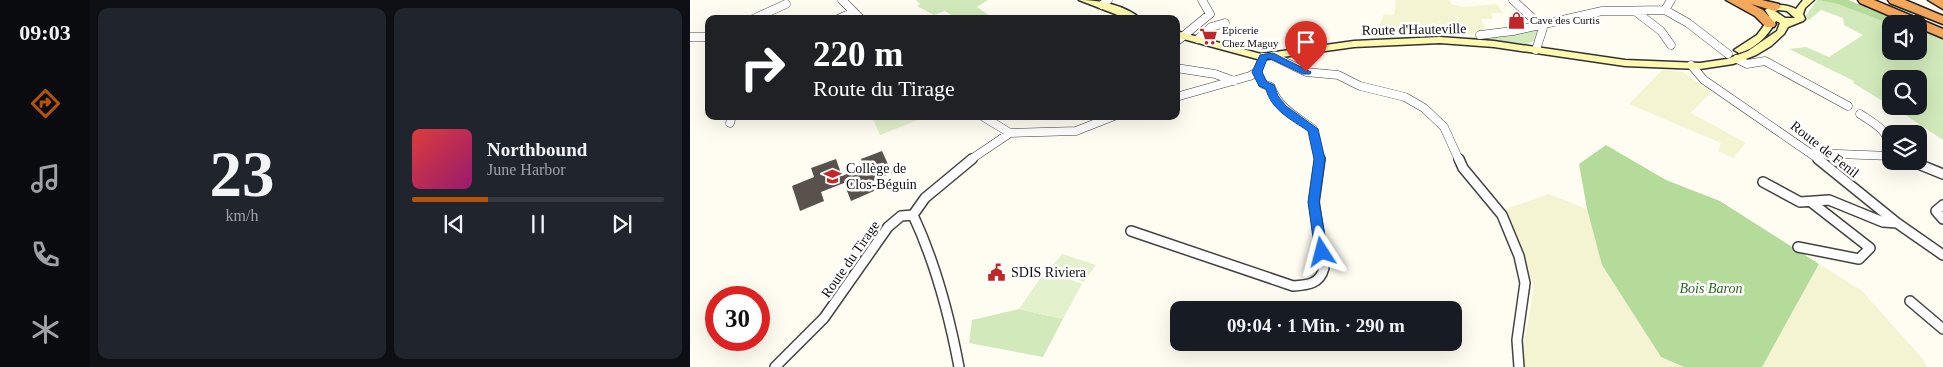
<!DOCTYPE html>
<html lang="de">
<meta charset="utf-8">
<style>
body{margin:0;font-family:Georgia,serif;background:#20242c;color:#f1f3f6;height:100vh;display:flex;flex-direction:column;font-size:19px;white-space:nowrap}
*{box-sizing:border-box;margin:0}
p{font-size:16px;color:#9ea1a6}
.icon{flex:none;width:28px;height:28px;fill:none;stroke:currentColor;stroke-width:2;stroke-linecap:round;stroke-linejoin:round}
.map{position:relative;flex:1;overflow:hidden}
.panel{display:flex;flex-direction:column;gap:8px;padding:8px;background:#0d0f14;width:600px}
.panel>*{flex:none}
.banner{position:absolute;left:15px;top:15px;width:475px;height:105px;border-radius:10px;box-shadow:0 5px 20px #0002;background:#202124;color:#fff;overflow:hidden}
.tools{position:absolute;left:1192px;top:15px;display:grid;gap:10px}
.tools a{display:grid;place-items:center;width:45px;height:45px;border-radius:10px;background:#171b24;box-shadow:0 5px 20px #0002;font-size:25px}
.speed{position:absolute;left:15px;top:286px;display:flex;gap:10px;font-size:25px;font-weight:700;text-align:center}
.speed>*{display:grid;place-content:center;width:65px;height:65px;border-radius:50%;background:#171b24;box-shadow:0 5px 20px #0002;line-height:1}
.speed .limit{border:8px solid #d22;background:#fff;color:#111}
.pin{position:absolute;display:grid;place-items:center;width:42px;height:42px;color:#fff;margin:-51px -21px;border-radius:50% 50% 50% 0;rotate:-45deg;box-shadow:0 0 5px #0007}
.pin .icon{rotate:45deg}
.me{position:absolute;width:55px;margin:-28px;rotate:351deg;stroke-linejoin:round;filter:drop-shadow(0 0 4px #0008)}
.turn{display:flex;align-items:center;gap:18px;height:105px;padding:0 25px;font-size:22px}
.turn .icon{width:65px;height:65px;stroke-width:2.5}
.turn b{display:block;font-size:35px;line-height:42px}
.panel .widget{flex:1;display:flex;flex-direction:column;justify-content:center;gap:8px;min-width:0;padding:0 18px;border-radius:10px;background:#20242c}
.panel .dial{align-items:center;gap:0}
.dial b{font-size:65px;line-height:1}
.song{display:flex;align-items:center;gap:15px}
.cover{width:60px;height:60px;border-radius:8px;background:linear-gradient(135deg,hsl(0 70% 55%),hsl(320 70% 35%))}
.played{height:5px;border-radius:2px;background:linear-gradient(90deg,#b45309 30%,#363941 30%)}
.keys{display:flex;justify-content:space-around;direction:ltr}
.panel .tiles{flex:1;display:grid;gap:8px;grid-template-columns:repeat(2,1fr)}
.trip{position:absolute;left:480px;top:301px;width:292px;height:50px;border-radius:10px;background:#171b24;box-shadow:0 5px 20px #0002;font-weight:800;line-height:50px;text-align:center}
main{display:flex;flex:1;min-height:0}
.tabs{display:flex;flex-direction:column;width:90px;justify-content:space-around;align-items:center;background:#090b0e;color:#9ea1a6}
.tabs .icon{width:35px;height:35px}
.tabs .active{color:#b45309}
.tabs b{font-size:22px;color:#f1f3f6}
.map>svg:first-child{display:block}
</style>
<main>
<nav class="tabs">
<b>09:03</b>
<svg class="icon active" aria-label="directions" viewBox="0 0 24 24"><path d="M12 3l9 9-9 9-9-9zM9 14v-3h6M13 9l2 2-2 2"/></svg>
<svg class="icon" aria-label="music" viewBox="0 0 24 24"><path d="M9 18V5l10-2v13"/><circle cx="6" cy="18" r="3"/><circle cx="16" cy="16" r="3"/></svg>
<svg class="icon" aria-label="phone" viewBox="0 0 24 24"><path d="M5 4h4l2 5-3 2q2 4 5 5l2-3 5 2v4C11 20 4 13 5 4z"/></svg>
<svg class="icon" aria-label="climate" viewBox="0 0 24 24"><path d="M12 3v18M4 7l16 10M4 17L20 7"/></svg>
</nav>
<section class="panel">
<div class="tiles">
<div class="widget dial"><b>23</b><p>km/h</p></div>
<div class="widget">
<div class="song"><i class="cover"></i><div><b>Northbound</b><p>June Harbor</p></div></div>
<div class="played"></div>
<div class="keys"><svg class="icon" aria-label="previous" viewBox="0 0 24 24"><path d="M18 5L8 12l10 7zM5 5v14"/></svg><svg class="icon" aria-label="pause" viewBox="0 0 24 24"><path d="M8 5v14M16 5v14"/></svg><svg class="icon" aria-label="next" viewBox="0 0 24 24"><path d="M6 5l10 7-10 7zM19 5v14"/></svg></div>
</div>
</div>
</section>
<div class="map">
<svg width="1253" height="367" viewBox="0 0 1253 367">
<rect width="100%" height="100%" fill="#fffdf2"/>
<path fill="#f5f4d2" d="M706,0H760L761,4L773,7L807,4L813,13H801L803,19H791L796,32L769,36L685,35L694,14L704,15Z
M972,70L993,72L1021,92L1001,113L1056,143L1043,158L1028,151L1031,143L939,104Z
M859,194L897,209L912,265L971,357L994,367H830L844,288L833,251L810,211Z
M1129,264L1171,290L1232,358L1237,367H1072Z"/>
<path fill="#d2eabb" d="M226,0H298L287,7L304,19H267L255,11L244,15L227,6L230,4Z
M1127,0H1158L1216,24H1201V51H1229V29L1253,39V140L1202,106H1229V79H1201V106L1163,83L1164,81L1099,49L1116,47L1139,57L1173,35L1154,25L1153,18L1131,10L1119,20L1114,18Z
M845,29L849,30L844,41L835,45L775,38Z
M329,309L373,319L353,357L279,343L282,320Z"/>
<path fill="#b5db9b" d="M1129,0H1158L1216,24H1201L1148,4Z
M916,145L976,180L1030,201L1129,264L1072,367H994L971,357L912,265L897,209L889,164Z"/>
<path fill="#e3f1cd" d="M189,116H238L190,135L183,119Z
M372,254L406,265L394,282L359,270Z
M356,270L392,284L373,319L329,309Z"/>
<path fill="#58514c" d="M192,151L202,173L180,182L184,191L161,201L154,183L131,192L134,201L110,211L102,186L124,177L121,168L146,159L152,176L174,167L171,159Z"/>
<g fill="none" stroke-linecap="round" stroke-linejoin="round">
<defs>
<path id="minor-far1" d="M152,0L171,19
M823,0L853,28L846,50
M412,5L418,0
M975,10L998,23L1038,54
M975,10L981,0
M945,11L971,31L981,45
M63,19L96,4
M148,19L163,12
M790,35L823,31L912,11L975,10
M0,37H19
M508,39L521,27L535,23
M486,42L520,14L512,0
M583,56L616,72L648,75L670,86L715,97L734,108L754,127L769,160
M1047,59L1057,64L1075,61L1158,106
M1001,65L1014,80L1130,160
M486,68L525,74L544,81
M567,72L573,84L581,87C588,108 606,116 623,129L630,160
M486,97L560,76L567,72L573,57
M1170,114C1188,126 1197,129 1201,151
M292,116L320,133
M40,123L42,116
M1121,153L1201,156
M280,160L320,133L386,131L424,116"/>
<path id="minor" d="M769,159L773,168L812,215L829,256L835,283L827,340L829,367
M1128,159L1207,223L1253,255
M1221,161L1253,174
M1073,182L1110,202L1139,200L1193,222L1207,223
M1253,205L1246,211L1253,219
M223,215C246,264 259,314 269,367
M441,231L603,286C618,285 630,284 634,268L624,202L630,159
M1108,247L1169,259L1180,248L1121,202
M1220,301L1253,329
M85,367L134,318L198,227L211,216L223,215L235,198L282,159"/>
<path id="secondary" d="M389,0C409,0 435,5 451,19H438Z
M1113,0H1124L1115,8L1113,14L1115,19L1113,21L1098,27L1094,34L1081,46L1066,55L1043,64L1010,69L935,66L804,47L750,43L664,47L571,60L486,37V31L571,54L664,41L750,37L804,41L935,60L1010,63L1037,59L1058,51L1087,31L1090,23L1086,21C1078,36 1065,49 1049,53L1044,50L1067,35L1073,27L1079,16L1075,10C1084,3 1095,4 1106,9ZM1089,10L1097,11L1105,18H1095L1085,11Z"/>
<path id="motorway" d="M1036,0H1072L1089,4L1091,7L1085,11L1061,4L1073,10L1086,24L1084,27H1076L1065,16Z
M1168,0H1184L1253,29V38L1229,28V24H1219L1170,3Z
M1198,0H1215L1253,16V24L1200,3Z
M1238,0H1253V9Z"/>
</defs>
<use href="#minor-far1" stroke="#434343" stroke-width="9"/>
<use href="#minor" stroke="#434343" stroke-width="12"/>
<use href="#secondary" stroke="#323232" stroke-width="3"/>
<use href="#motorway" stroke="#212121" stroke-width="3"/>
<use href="#minor-far1" stroke="#fff" stroke-width="8"/>
<use href="#minor" stroke="#fff" stroke-width="9"/>
<use href="#secondary" fill="#fef9ae" fill-rule="evenodd"/>
<use href="#motorway" fill="#f3a85c" fill-rule="evenodd"/>
</g>
<path fill="#1a73e8" stroke="#114b97" d="M583,53L621,72L620,74H613L581,59H577L572,72L577,82L584,85L588,96L596,106L628,129L635,159L629,202L638,252L636,255H627L625,252L618,202L624,159L618,131C602,120 581,110 576,89L569,86L562,72L570,55Z"/>
<defs>
<symbol id="shop-bare" viewBox="-9 -9 18 18"><path d="M-5-2.5h2.3a2.7 3.5 0 0 1 5.4 0H5L5.5 6h-11ZM-1.5-2.5h3a1.5 2.3 0 0 0-3 0Z" fill="#c02728" stroke="#fff" stroke-width="2.5" paint-order="stroke"/></symbol>
<symbol id="supermarket-bare" viewBox="-9 -9 18 18"><path d="M-6-5.5h2.5l.6 2H6L4.5 2H-2.5L-4.4-4H-6ZM-1.5 3.2a1.3 1.3 0 1 0 .1 0ZM3 3.2a1.3 1.3 0 1 0 .1 0Z" fill="#c02728" stroke="#fff" stroke-width="2.5" paint-order="stroke"/></symbol>
<symbol id="school-bare" viewBox="-9 -9 18 18"><path d="M0-5L7-2L0 1L-7-2ZM-4 1L0 2.5L4 1V4Q0 6-4 4Z" fill="#c02728" stroke="#fff" stroke-width="2.5" paint-order="stroke"/></symbol>
<symbol id="civic-bare" viewBox="-9 -9 18 18"><path d="M-.6-6.5H3V-4.5H.6V-3L4-1V1h2V6H-6V1h2V-1L-.6-3ZM-1.2 2.5V6h2.4V2.5Z" fill="#c02728" stroke="#fff" stroke-width="2.5" paint-order="stroke"/></symbol>
</defs>
<g fill-rule="evenodd">
<use href="#shop-bare" x="814" y="8" width="25" height="25"/>
<use href="#supermarket-bare" x="506" y="24" width="25" height="25"/>
<use href="#school-bare" x="130" y="164" width="25" height="25"/>
<use href="#civic-bare" x="294" y="260" width="25" height="25"/>
</g>
<g text-anchor="middle" stroke-width="5" stroke-linejoin="round" paint-order="stroke">
<g font-size="11" fill="#101010" stroke="#fff" text-anchor="start">
<text x="840" y="24">Cave des Curtis</text>
<text x="532" y="34">Epicerie<tspan x="532" dy="13">Chez Maguy</tspan></text>
</g>
<g font-size="14" fill="#101010" stroke="#fff">
<text transform="translate(724 29) rotate(-1)" y="5">Route d'Hauteville</text>
<text transform="translate(1135 149) rotate(38)" y="5">Route de Fenil</text>
<text transform="translate(160 259) rotate(-55)" y="5">Route du Tirage</text>
</g>
<g font-size="14" fill="#101010" stroke="#fff" text-anchor="start">
<text x="156" y="173">Collège de<tspan x="156" dy="16">Clos-Béguin</tspan></text>
<text x="321" y="277">SDIS Riviera</text>
</g>
<g font-size="14" font-style="italic" fill="#2b681f" stroke="#fff">
<text x="1021" y="293">Bois Baron</text>
</g>
</g>
</svg>
<div class="tools">
<a><svg class="icon" aria-label="sound" viewBox="0 0 24 24"><path d="M4 9h4l5-4v14l-5-4H4zM17 9q2 3 0 6"/></svg></a>
<a><svg class="icon" aria-label="search" viewBox="0 0 24 24"><circle cx="10" cy="10" r="6"/><path d="M15 15l6 6"/></svg></a>
<a><svg class="icon" aria-label="layers" viewBox="0 0 24 24"><path d="M12 4l9 5-9 5-9-5zM3 14l9 5 9-5"/></svg></a>
</div>
<div class="speed"><div class="limit">30</div></div>
<div class="pin" style="left:616px;top:72px;background:#d93025"><svg class="icon" aria-label="arrive" viewBox="0 0 24 24"><path d="M6 21V4h12l-3 4 3 4H6"/></svg></div>
<svg class="me" style="left:632px;top:252px" viewBox="-20 -20 40 40"><path d="M0-17L14 15 0 8-14 15z" fill="#1a73e8" stroke="#fff" stroke-width="4"/></svg>
<div class="trip">09:04 · 1 Min. · 290 m</div>
<div class="banner">
<div class="turn"><svg class="icon" aria-label="right" viewBox="0 0 24 24"><path d="M7 20v-9h11M14 6l5 5-5 5"/></svg><div><b>220 m</b>Route du Tirage</div></div>
</div>
</div>
</main>
